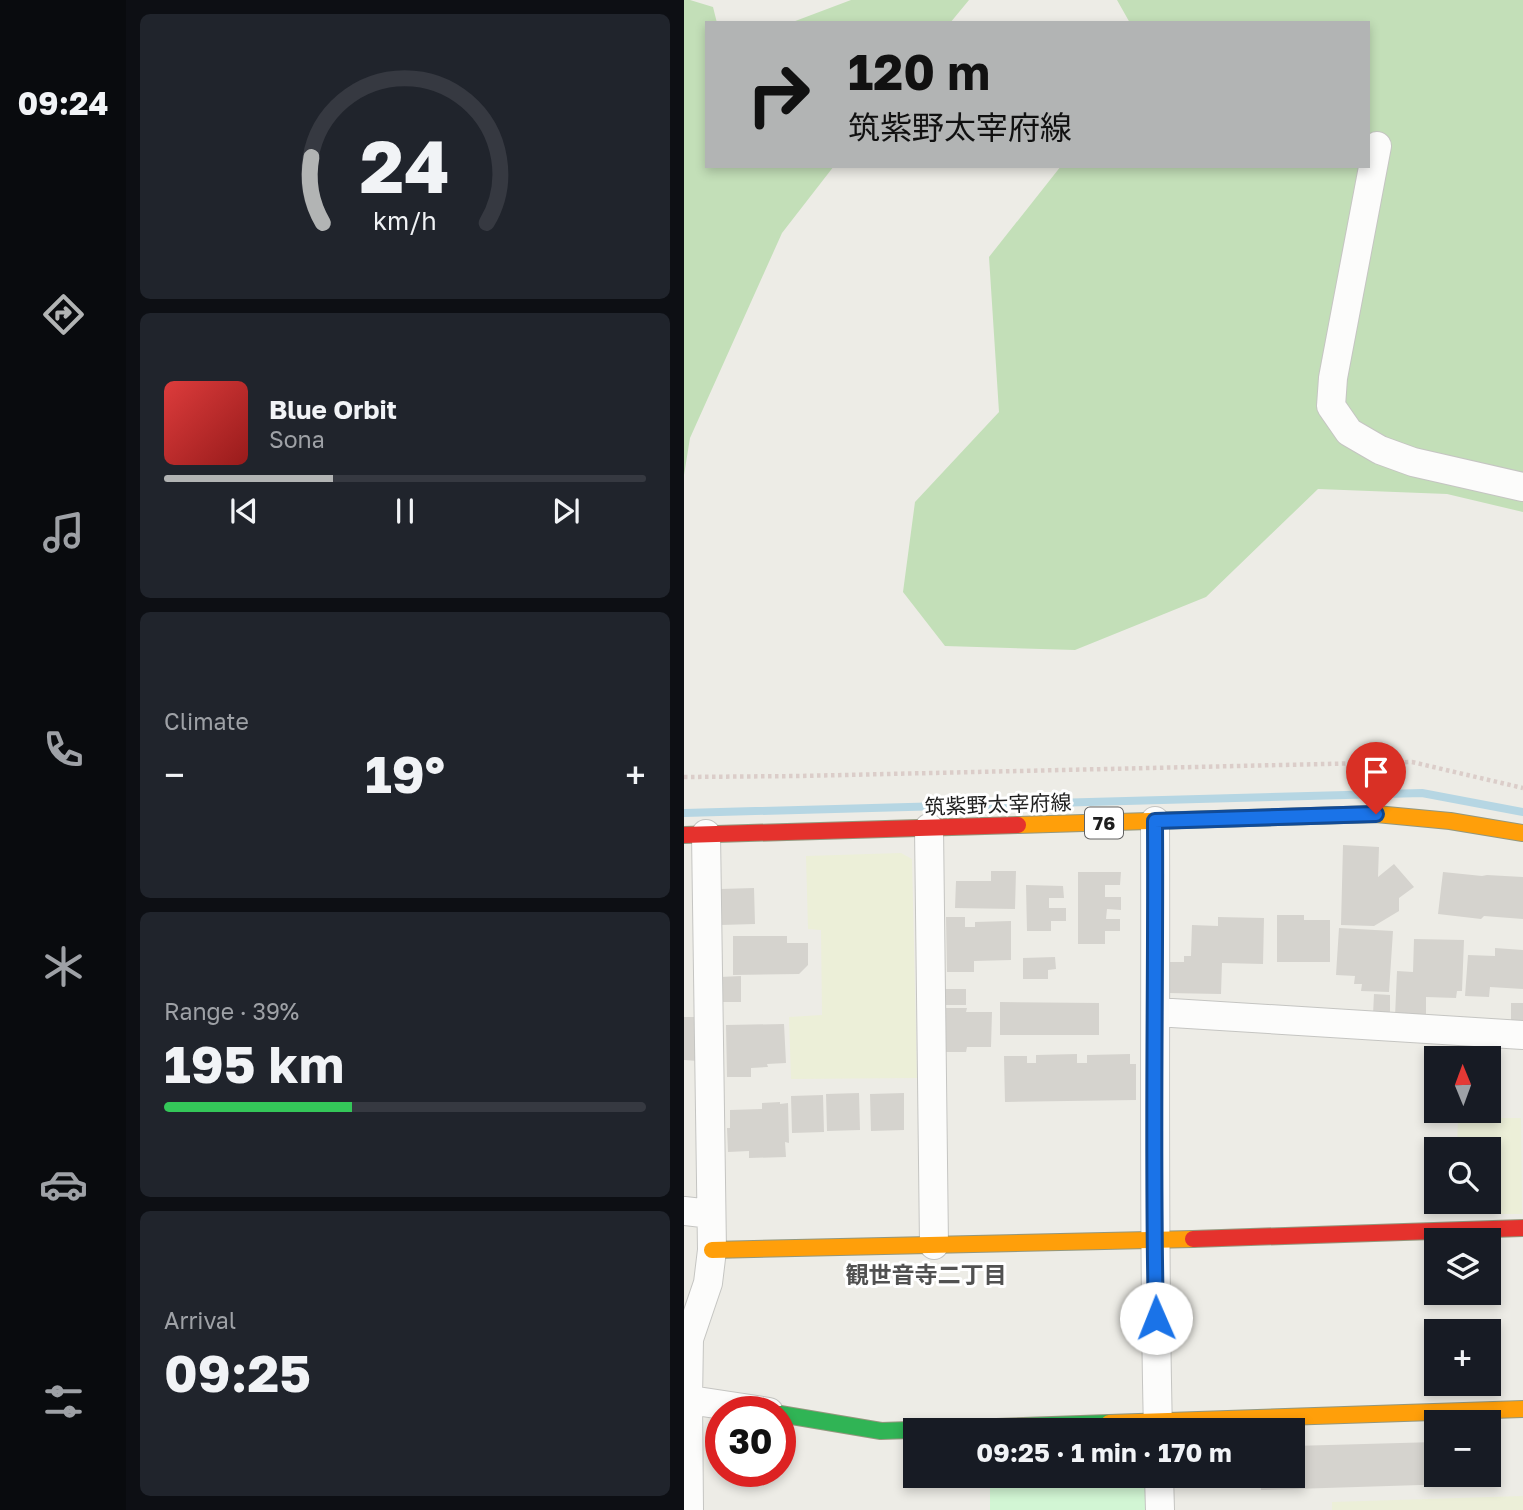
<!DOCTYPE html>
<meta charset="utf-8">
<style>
body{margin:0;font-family:"Golos Text","Noto Sans JP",sans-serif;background:#20242c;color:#f1f3f6;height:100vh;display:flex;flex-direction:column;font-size:26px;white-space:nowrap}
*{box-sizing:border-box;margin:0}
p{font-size:23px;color:#9ea1a6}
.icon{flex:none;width:38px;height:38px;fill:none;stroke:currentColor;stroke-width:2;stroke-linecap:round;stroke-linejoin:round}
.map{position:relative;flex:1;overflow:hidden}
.details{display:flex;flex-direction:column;gap:14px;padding:14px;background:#0d0f14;width:558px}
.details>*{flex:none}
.hud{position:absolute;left:21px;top:21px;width:665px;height:147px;border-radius:0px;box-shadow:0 4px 10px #0003;background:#b2b4b4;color:#111;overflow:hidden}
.needle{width:46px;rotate:359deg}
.buttons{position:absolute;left:740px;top:1046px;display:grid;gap:14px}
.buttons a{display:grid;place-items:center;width:77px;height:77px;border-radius:0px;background:#171b24;box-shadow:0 4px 10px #0003;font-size:35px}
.speed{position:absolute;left:21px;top:1396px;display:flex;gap:14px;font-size:35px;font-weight:700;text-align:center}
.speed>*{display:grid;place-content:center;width:91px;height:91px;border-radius:50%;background:#171b24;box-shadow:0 4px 10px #0003;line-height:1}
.speed .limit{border:10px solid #d22;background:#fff;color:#111}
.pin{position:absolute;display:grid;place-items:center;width:60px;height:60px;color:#fff;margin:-72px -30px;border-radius:50% 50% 50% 0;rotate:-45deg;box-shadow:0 0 7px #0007}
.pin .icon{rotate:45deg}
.me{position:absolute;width:77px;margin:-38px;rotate:359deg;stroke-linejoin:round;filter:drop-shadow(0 0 5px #0008)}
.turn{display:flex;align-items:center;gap:24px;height:147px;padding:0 28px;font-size:32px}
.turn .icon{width:91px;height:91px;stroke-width:2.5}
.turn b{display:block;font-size:49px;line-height:60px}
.big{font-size:52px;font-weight:700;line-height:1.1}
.details .tile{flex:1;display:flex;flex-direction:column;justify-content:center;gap:10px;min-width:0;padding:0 24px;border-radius:10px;background:#20242c}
.details .dial{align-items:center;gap:0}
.dial svg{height:182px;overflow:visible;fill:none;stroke:#363941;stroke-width:7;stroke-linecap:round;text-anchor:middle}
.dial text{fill:#f1f3f6;stroke:none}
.song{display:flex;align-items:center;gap:21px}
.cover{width:84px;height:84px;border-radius:10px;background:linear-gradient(135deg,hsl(0 70% 55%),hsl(0 70% 35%))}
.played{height:7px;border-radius:4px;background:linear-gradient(90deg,#b2b4b4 35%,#363941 35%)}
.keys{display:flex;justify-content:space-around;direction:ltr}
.heat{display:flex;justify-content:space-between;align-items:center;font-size:38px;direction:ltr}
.charge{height:10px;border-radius:5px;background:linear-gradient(90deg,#34c759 39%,#363941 0)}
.trip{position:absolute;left:219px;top:1418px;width:402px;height:70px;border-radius:0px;background:#171b24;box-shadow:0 4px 10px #0003;font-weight:700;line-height:70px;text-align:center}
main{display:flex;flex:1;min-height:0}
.tab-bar{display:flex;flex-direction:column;width:126px;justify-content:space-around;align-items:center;background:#090b0e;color:#9ea1a6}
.tab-bar .icon{width:49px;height:49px}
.tab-bar .active{color:#b2b4b4}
.tab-bar b{font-size:32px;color:#f1f3f6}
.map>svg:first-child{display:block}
</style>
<main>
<nav class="tab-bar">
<b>09:24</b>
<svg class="icon active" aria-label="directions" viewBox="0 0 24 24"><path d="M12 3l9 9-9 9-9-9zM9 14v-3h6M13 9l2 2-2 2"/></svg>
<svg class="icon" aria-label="music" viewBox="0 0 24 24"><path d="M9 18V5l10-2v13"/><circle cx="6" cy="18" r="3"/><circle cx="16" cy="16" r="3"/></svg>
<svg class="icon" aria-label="phone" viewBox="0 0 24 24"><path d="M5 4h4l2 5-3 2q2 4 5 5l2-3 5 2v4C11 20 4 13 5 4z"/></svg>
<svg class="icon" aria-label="climate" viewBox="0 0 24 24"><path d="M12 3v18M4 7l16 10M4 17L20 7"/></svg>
<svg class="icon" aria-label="car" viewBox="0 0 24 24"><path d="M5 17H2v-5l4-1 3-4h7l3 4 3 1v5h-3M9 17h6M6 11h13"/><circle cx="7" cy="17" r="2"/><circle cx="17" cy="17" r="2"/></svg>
<svg class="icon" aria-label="filters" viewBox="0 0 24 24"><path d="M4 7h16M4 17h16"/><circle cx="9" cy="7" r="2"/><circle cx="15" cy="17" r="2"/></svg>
</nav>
<section class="details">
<div class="tile dial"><svg viewBox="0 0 100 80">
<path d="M14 69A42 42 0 1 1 86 69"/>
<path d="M14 69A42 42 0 0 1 9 40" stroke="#b2b4b4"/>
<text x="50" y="56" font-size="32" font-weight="700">24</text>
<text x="50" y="72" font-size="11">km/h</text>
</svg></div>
<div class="tile">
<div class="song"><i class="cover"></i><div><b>Blue Orbit</b><p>Sona</p></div></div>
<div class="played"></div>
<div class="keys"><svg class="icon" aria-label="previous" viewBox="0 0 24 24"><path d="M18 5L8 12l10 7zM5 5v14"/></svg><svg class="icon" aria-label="pause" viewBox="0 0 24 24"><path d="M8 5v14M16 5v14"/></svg><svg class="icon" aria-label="next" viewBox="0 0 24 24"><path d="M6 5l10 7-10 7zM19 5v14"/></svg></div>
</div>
<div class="tile"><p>Climate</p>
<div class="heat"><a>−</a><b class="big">19°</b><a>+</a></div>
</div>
<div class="tile"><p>Range · 39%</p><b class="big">195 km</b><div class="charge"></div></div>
<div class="tile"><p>Arrival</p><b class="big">09:25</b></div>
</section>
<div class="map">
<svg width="839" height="1510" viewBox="0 0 839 1510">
<rect width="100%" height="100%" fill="#edece6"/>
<path fill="#ecefd8" d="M217,853L228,859L233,1078L107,1079L105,1017L138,1015L137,930L124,929L122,856Z
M774,1118H837L838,1214H745V1171H752V1202H805V1150H773Z
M839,1496V1510H648V1502Z"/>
<path fill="#c3dfb8" d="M0,0H6L29,7L33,23H23V166H150L98,233L6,438L0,475Z
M167,0H285L266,23H106Z
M433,0H839V512L763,494L634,489L522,597L391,650L261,646L219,592L231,502L315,412L305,257L377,166H684V23H446Z"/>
<path fill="#d2f6d4" d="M306,1475H464V1510H306Z"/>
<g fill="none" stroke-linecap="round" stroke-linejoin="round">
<path stroke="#b6d6e3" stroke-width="8" d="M0,813L738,793L839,812"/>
</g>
<path fill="#d5d3ce" d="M659,845L695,847L694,877L710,864L730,887L715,898V911L690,926L657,925Z
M307,871H332L331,909L271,908L272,881H307Z
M394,872H437L436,885H421V897H437V910L423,909L422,919H436V931H421V944H394Z
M759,872L798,876L803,875L839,877V919L800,916L797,919L754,914Z
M342,885L379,886L380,898H365V908H382V921H367V931H343Z
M70,888L71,924L37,925L36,889Z
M593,915H620V920H646V962H593Z
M262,917H281V927H291V922L327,921V960L290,961V972H263Z
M534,917L580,918L579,964L538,963L537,994L483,993L484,962H500V956H507L508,925L534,926Z
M655,928L709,931L705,992L677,991L678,984H670L671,976L652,975Z
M49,936H103V943H124V965L115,974L49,975Z
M730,939L780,940L778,991H773L772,998L742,997V1019L711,1017L713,971L729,972Z
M811,948L839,950V989L806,987L805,997L781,996L784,955L811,956Z
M371,957L372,969L364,970V979H339V958Z
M57,976V1002H36V977Z
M255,989H282V1005H255Z
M690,994L706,995V1016L689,1015Z
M316,1002L415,1003V1035H316Z
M827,1003H839V1025L827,1026Z
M256,1008H283L282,1012H308L307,1047H283L282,1052H255Z
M0,1017H16L14,1061L0,1060Z
M100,1024L102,1063L83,1064L84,1067L67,1068V1077H43L42,1025Z
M393,1054V1063H403V1055L446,1054V1064H452V1100L321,1102L320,1056H343V1063H352V1055Z
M175,1093L176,1130L143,1131L142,1094Z
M220,1093V1130L187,1131L186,1094Z
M139,1095L140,1132L108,1133L107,1096Z
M96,1102V1104L104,1103L105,1143L101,1142L102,1157L65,1158V1151L44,1152L43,1128H46V1110L78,1109V1103Z
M752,1442V1475H800V1483L577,1490L576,1475H609V1446Z"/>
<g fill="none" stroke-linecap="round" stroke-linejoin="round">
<defs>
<path id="street" d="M693,146L649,378L647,406L665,432L696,450L729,462L839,487
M471,821C472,1024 469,1227 474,1430
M245,828L250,1245
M472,1012L839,1035
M0,1211L27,1214
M0,1399L85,1412
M475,1475L476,1510
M5,1510L4,1399L5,1339L24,1283L28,1250L22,834"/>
<path id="fast" d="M96,1414L197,1431L425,1423"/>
<path id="slow" d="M334,825L692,814L766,821L839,833
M28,1250L509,1239
M425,1423L839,1409"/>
<path id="jam" d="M0,835L334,825
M509,1239L839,1228"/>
</defs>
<use href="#street" stroke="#c5c5c2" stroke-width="30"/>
<use href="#fast" stroke="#93977d" stroke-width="18"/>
<use href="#slow" stroke="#93977d" stroke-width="18"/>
<use href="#jam" stroke="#93977d" stroke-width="18"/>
<path stroke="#dbcdc9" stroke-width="4.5" stroke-dasharray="3.5 3.5" stroke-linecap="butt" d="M0,777L116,776L728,762L839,788"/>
<use href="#street" stroke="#fcfcfb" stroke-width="28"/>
<use href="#fast" stroke="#30b455" stroke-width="16"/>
<use href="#slow" stroke="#ff9f0a" stroke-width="16"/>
<use href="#jam" stroke="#e5322d" stroke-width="16"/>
</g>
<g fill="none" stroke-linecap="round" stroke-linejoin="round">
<defs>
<path id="route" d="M472,1318C468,1152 472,987 471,821L692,814"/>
</defs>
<use href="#route" stroke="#114b97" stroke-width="18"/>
<use href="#route" stroke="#1a73e8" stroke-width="12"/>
</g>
<g text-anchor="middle" stroke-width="6" stroke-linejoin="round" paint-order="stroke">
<rect fill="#fff" stroke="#626262" stroke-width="2" x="401" y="807.5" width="38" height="31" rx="5"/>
<g font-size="19" font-weight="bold" fill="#1e1e1e">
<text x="420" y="830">76</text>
</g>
<g font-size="21" fill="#1e1e1e" stroke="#fff">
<text transform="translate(314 805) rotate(-2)" y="7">筑紫野太宰府線</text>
</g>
<g font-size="23" font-weight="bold" fill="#515151" stroke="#fff">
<text x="242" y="1283">観世音寺二丁目</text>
</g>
</g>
</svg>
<div class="buttons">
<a><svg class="needle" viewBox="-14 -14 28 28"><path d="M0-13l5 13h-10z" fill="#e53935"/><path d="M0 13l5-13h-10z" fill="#9ea1a6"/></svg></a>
<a><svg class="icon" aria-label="search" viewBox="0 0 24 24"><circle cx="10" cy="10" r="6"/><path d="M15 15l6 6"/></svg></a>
<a><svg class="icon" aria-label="layers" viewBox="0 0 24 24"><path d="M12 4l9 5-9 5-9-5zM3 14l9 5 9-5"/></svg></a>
<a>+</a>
<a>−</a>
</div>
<div class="speed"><div class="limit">30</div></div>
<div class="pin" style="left:692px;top:814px;background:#d93025"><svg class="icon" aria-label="arrive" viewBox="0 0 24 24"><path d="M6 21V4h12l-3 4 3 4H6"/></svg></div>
<svg class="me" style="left:472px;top:1318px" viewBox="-20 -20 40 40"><circle r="19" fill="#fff"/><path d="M0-13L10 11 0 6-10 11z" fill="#1a73e8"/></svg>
<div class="trip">09:25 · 1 min · 170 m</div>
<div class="hud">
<div class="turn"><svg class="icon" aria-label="right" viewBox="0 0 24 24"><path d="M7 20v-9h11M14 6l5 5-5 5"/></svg><div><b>120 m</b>筑紫野太宰府線</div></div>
</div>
</div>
</main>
